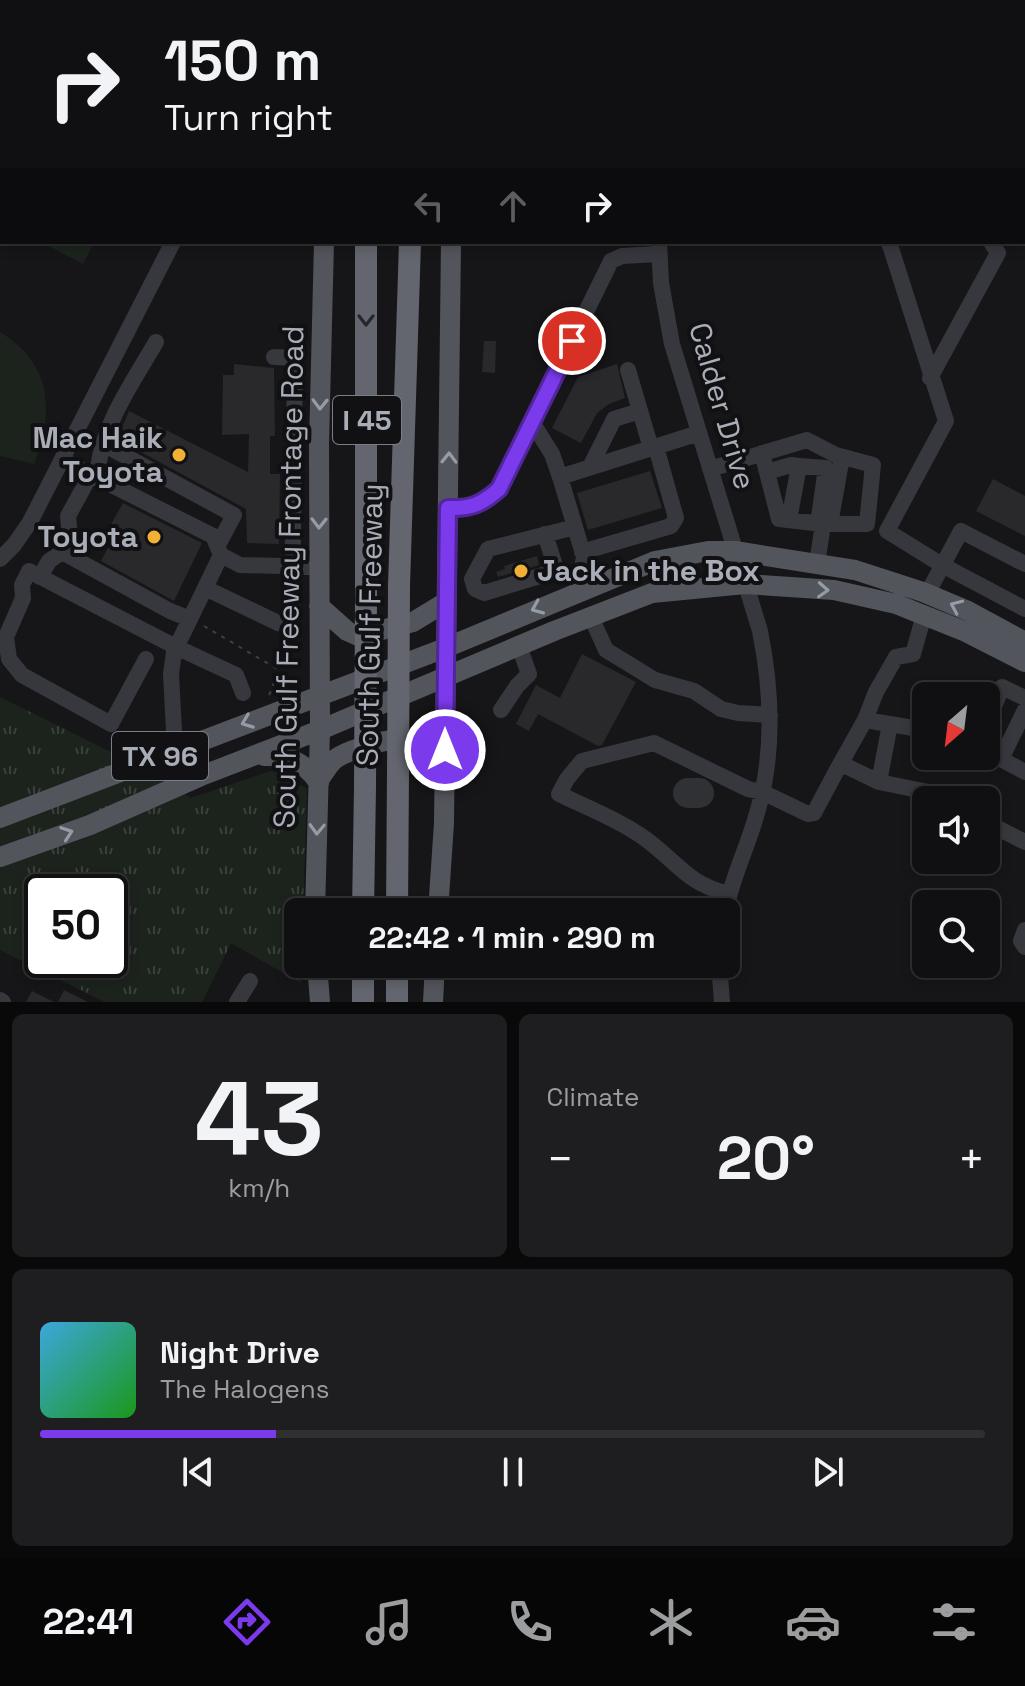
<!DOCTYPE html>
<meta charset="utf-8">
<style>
body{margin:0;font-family:"Space Grotesk",sans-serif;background:#1e1e20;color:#f1f3f6;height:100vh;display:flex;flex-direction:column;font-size:30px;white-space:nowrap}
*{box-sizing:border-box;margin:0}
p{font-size:26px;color:#9c9d9f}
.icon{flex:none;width:44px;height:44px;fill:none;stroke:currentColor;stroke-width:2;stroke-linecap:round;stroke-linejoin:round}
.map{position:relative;height:1002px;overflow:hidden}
.drawer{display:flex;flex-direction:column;gap:12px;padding:12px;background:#09090a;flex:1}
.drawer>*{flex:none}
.banner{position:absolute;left:0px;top:0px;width:1026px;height:244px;box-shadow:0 4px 12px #0003,0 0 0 2px #303032;background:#101012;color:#f1f3f6;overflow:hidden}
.needle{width:52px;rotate:208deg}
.fabs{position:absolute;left:912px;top:682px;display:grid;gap:16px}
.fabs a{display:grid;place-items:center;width:88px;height:88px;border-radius:12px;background:#101012;box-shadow:0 4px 12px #0003,0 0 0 2px #303032;font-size:40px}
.speed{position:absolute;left:24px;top:874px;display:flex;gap:16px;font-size:40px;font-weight:700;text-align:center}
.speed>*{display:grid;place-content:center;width:104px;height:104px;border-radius:50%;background:#101012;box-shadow:0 4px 12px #0003,0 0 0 2px #303032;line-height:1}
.speed .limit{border:4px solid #111;border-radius:12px;background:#fff;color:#111}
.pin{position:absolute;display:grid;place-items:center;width:68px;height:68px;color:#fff;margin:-34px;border:4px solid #fff;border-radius:50%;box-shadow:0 2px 8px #0007}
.me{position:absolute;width:88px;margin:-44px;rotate:0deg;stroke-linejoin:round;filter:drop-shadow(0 0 6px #0008)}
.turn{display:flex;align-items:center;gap:28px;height:168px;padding:0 32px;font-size:36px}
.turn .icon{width:104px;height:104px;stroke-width:2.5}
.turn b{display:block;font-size:56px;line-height:68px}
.lanes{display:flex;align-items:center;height:76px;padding:0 32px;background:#0003;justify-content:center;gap:40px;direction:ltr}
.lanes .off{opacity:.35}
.big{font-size:60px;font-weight:600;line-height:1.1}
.drawer .widget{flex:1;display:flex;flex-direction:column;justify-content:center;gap:12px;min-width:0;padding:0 28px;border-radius:12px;background:#1e1e20}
.drawer .dial{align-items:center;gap:0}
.dial b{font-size:104px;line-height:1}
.song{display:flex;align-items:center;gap:24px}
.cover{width:96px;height:96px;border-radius:12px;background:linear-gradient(135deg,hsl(200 70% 55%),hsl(120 70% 35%))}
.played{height:8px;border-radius:4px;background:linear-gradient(90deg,#7c3aed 25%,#303032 25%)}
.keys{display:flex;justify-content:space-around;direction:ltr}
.heat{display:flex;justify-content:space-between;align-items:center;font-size:44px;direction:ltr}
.drawer .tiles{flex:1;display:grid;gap:12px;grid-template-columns:1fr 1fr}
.widget:last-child{grid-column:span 2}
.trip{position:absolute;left:284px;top:898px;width:456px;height:80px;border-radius:12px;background:#101012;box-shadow:0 4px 12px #0003,0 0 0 2px #303032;font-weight:600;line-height:80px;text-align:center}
.tabs{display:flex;height:128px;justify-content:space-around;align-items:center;background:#060607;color:#9c9d9f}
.tabs .icon{width:56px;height:56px}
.tabs .on{color:#7c3aed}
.tabs b{font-size:36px;color:#f1f3f6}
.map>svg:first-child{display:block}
</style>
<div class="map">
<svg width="1025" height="1002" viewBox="0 0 1025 1002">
<defs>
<pattern id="grass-tufts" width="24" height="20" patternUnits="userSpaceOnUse" patternTransform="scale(2)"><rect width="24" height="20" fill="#1c231d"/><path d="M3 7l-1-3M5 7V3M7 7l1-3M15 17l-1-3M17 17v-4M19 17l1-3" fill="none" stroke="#3a403c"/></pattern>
</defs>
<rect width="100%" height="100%" fill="#161618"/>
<path fill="url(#grass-tufts)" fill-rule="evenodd" d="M0,697L117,755L191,798L274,770L307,789L303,912H298L301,983L231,943L202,1002H105L0,950ZM42,892H110V960H42Z"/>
<path fill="#1c231d" d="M0,24L2,175L0,179Z
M41,242H94L83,264Z
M0,332C53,365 54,411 34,464L0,456Z"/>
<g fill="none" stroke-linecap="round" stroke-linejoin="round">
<path stroke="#303135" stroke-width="30" d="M688,793H699"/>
</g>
<path fill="#29292c" d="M484,341H496L495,373L482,372Z
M234,364L274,368L275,436H270V474H280L279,544L247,543L246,509L117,439L129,411L248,472L249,434L222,435L223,375H234Z
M617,364L625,398L609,404L597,413L581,443L552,428L578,377Z
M650,471L662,508L588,530L577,493Z
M993,479L1025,496V536L976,511Z
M123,503L202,543L174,601L101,561L111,542L108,540L110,534L106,533Z
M537,556L539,565L498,577L496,572L505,569L504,566Z
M582,654L636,682L602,745L598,746L538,714L529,731L516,724L536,685L560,698Z
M64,990L88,1002H58Z
M32,991L54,1002H26Z"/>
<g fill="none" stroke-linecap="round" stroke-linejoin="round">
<path stroke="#3d3f44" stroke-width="2" stroke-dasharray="4 6" stroke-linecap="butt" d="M204,626L279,670L268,698"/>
<path stroke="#37383d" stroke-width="16" d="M540,0L544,2
M515,2L516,0
M743,2L744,0
M1024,213L1025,214
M659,242L661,283L672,344L760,631C772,691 775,753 757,813C748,846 732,878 725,912
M889,242L946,421L887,531L942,565L1025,609
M156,342C133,382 104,422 98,468L91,474L68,516L70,537L62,552L170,611L190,619
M628,370L651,448
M930,378L998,253L991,242
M532,422L552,454L560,477
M103,444L234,515L218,545
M762,453L779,519L823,524
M62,460L213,536L221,555L240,565L318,567
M590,467L614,419L640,411
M710,469L807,440L836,455L873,465L867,524H823L817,564
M767,472L791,465L799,466
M448,508C471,509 482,504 499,489L611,261L622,256L659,254
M789,520L799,466L826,468L818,524
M830,524L842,457
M545,534L556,569L553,572L484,593L475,589L472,579L488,549L575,527
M582,552L671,526L676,518L656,447
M0,559L14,545L30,522L173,242
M40,577L49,561L62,552
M205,588L278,623L286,624L292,618L295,358L274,357
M578,591L584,557L560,477L699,433
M927,594L961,531L1025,564
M591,617L606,650L655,680L694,691L721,709L738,713L770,715
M146,659L111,724L22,675L9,659L6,637L23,598L22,585L29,571L176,647L236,675L243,693
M501,710L517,686L529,674L519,646
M865,720L876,692L896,657L913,654L924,615
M890,724L879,782L928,792L943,800
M986,726L1002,687L1025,698
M175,750L171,674L174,652L221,555
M986,751L1025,772
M1001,759L1025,710
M838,768L865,720L926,730
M986,822L1025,842
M729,894C688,884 679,864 647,840C621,821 588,808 559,794L567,779L582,761L654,743L748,789L762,792L808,814L814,813L838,768L846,766L879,782
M1025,930L1021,941L1025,947
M719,964L722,1002
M0,1000L3,1002
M237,1002L250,981"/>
<path stroke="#53555c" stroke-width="20" d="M324,2V0
M450,2V0
M319,606L347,631L358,636L413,622L446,602
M264,756C288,755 305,762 319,783
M319,780C323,775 328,765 334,760C349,748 406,731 423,744C433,751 438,765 443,776
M0,818L445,648L655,561L708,551H735L855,570L923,592L968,611L1025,642
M0,857L90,825L201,776L320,730L554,631L652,593L745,584L834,590L896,604L966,632L1025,662
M315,912L320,730L319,445L324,242
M438,912L444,823L451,242
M317,964L320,1002
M433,1002L435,964"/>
<path stroke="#63666e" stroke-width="22" d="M353,0L354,2
M427,2V0
M366,242V598
M399,586L410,242
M363,912L365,786
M397,912L398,772
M363,1002V964
M397,1002V964"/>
<path stroke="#63666e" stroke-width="22" d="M398,772L399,586
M365,786L366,598"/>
</g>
<defs><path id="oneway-chevron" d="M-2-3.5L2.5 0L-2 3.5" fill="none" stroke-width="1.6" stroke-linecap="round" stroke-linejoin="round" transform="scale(2)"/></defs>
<use stroke="#26262a" href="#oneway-chevron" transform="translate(366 320) rotate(90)"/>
<g stroke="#979ba6">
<use href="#oneway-chevron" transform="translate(320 404) rotate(91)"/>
<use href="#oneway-chevron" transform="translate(449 458) rotate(-89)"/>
<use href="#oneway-chevron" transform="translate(319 523) rotate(91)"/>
<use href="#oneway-chevron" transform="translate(823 590) rotate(3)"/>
<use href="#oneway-chevron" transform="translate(956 606) rotate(-156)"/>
<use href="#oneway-chevron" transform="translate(537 608) rotate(157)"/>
<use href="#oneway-chevron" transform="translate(247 722) rotate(159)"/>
<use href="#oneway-chevron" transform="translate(317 829) rotate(92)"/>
<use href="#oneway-chevron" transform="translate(67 833) rotate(-19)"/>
</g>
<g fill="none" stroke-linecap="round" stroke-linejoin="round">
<defs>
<path id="route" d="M445,750L448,508C471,509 482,504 499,489L572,341"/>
</defs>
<use href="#route" stroke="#51269a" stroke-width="20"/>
<use href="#route" stroke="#7c3aed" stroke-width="14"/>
</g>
<g fill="#f2b134" stroke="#111113" stroke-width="3">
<circle cx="179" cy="455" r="8"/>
<circle cx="154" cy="537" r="8"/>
<circle cx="521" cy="571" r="8"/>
</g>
<g text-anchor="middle" stroke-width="8" stroke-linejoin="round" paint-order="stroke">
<g fill="#111113" stroke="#7b7e86" stroke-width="2">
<rect x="333" y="396" width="68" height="48" rx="6"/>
<rect x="112" y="732" width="96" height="48" rx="6"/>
</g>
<g font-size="28" font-weight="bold" fill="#a8adb8">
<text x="367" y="430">I 45</text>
<text x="160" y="766">TX 96</text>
</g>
<g font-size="30" fill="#a8adb8" stroke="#111113">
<text transform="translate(722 406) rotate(74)" y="10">Calder Drive</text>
<text transform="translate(289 577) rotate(-89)" y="10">South Gulf Freeway Frontage Road</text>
<text transform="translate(370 625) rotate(-89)" y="10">South Gulf Freeway</text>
</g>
<g font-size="30" font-weight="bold" fill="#a8adb8" stroke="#111113" text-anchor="end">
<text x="163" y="448">Mac Haik<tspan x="163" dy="34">Toyota</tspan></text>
<text x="138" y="547">Toyota</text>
<text x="537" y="581" text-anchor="start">Jack in the Box</text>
</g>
</g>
</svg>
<div class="fabs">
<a><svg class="needle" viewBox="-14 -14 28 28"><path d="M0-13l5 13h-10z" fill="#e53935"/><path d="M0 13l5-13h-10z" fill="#9c9d9f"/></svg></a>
<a><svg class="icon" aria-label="sound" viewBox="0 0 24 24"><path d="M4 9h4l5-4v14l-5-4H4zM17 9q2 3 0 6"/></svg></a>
<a><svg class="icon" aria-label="search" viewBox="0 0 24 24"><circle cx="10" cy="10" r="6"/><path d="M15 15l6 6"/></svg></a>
</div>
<div class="speed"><div class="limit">50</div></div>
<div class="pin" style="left:572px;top:341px;background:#d93025"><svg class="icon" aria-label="arrive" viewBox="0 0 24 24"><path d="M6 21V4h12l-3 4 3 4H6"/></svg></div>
<svg class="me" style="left:445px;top:750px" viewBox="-20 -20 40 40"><circle r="17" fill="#7c3aed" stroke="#fff" stroke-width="3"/><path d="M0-11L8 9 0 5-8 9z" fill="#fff"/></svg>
<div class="trip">22:42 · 1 min · 290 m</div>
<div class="banner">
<div class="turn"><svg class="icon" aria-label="right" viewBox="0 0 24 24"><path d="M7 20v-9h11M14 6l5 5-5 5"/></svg><div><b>150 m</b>Turn right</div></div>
<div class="lanes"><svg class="icon off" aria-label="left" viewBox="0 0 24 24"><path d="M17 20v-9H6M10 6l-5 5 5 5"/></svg><svg class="icon off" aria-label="ahead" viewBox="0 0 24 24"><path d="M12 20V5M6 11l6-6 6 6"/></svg><svg class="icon" aria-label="right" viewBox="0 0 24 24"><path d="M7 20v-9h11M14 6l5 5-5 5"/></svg></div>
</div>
</div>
<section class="drawer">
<div class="tiles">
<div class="widget dial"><b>43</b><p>km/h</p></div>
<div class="widget"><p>Climate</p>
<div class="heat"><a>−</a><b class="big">20°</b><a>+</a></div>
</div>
<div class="widget">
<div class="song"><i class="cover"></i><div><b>Night Drive</b><p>The Halogens</p></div></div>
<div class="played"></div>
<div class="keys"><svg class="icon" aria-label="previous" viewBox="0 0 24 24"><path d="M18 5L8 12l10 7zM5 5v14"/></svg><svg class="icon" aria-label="pause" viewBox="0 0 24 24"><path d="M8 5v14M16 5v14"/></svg><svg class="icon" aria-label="next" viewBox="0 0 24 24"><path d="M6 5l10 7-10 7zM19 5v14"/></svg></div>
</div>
</div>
</section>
<nav class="tabs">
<b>22:41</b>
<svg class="icon on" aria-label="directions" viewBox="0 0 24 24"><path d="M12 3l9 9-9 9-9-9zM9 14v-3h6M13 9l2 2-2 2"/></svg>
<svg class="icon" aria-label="music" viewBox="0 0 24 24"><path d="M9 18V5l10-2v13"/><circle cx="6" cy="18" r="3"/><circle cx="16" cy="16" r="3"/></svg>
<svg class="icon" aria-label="phone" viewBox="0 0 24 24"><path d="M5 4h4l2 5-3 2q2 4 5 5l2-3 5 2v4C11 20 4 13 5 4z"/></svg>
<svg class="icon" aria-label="climate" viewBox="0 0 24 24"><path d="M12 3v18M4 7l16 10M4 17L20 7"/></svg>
<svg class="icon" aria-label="car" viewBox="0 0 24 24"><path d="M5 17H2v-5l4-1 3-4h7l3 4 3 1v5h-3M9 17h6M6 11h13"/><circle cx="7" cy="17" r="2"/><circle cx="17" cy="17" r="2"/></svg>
<svg class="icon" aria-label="filters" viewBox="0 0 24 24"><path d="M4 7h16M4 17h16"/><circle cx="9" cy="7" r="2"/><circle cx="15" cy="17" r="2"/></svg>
</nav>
